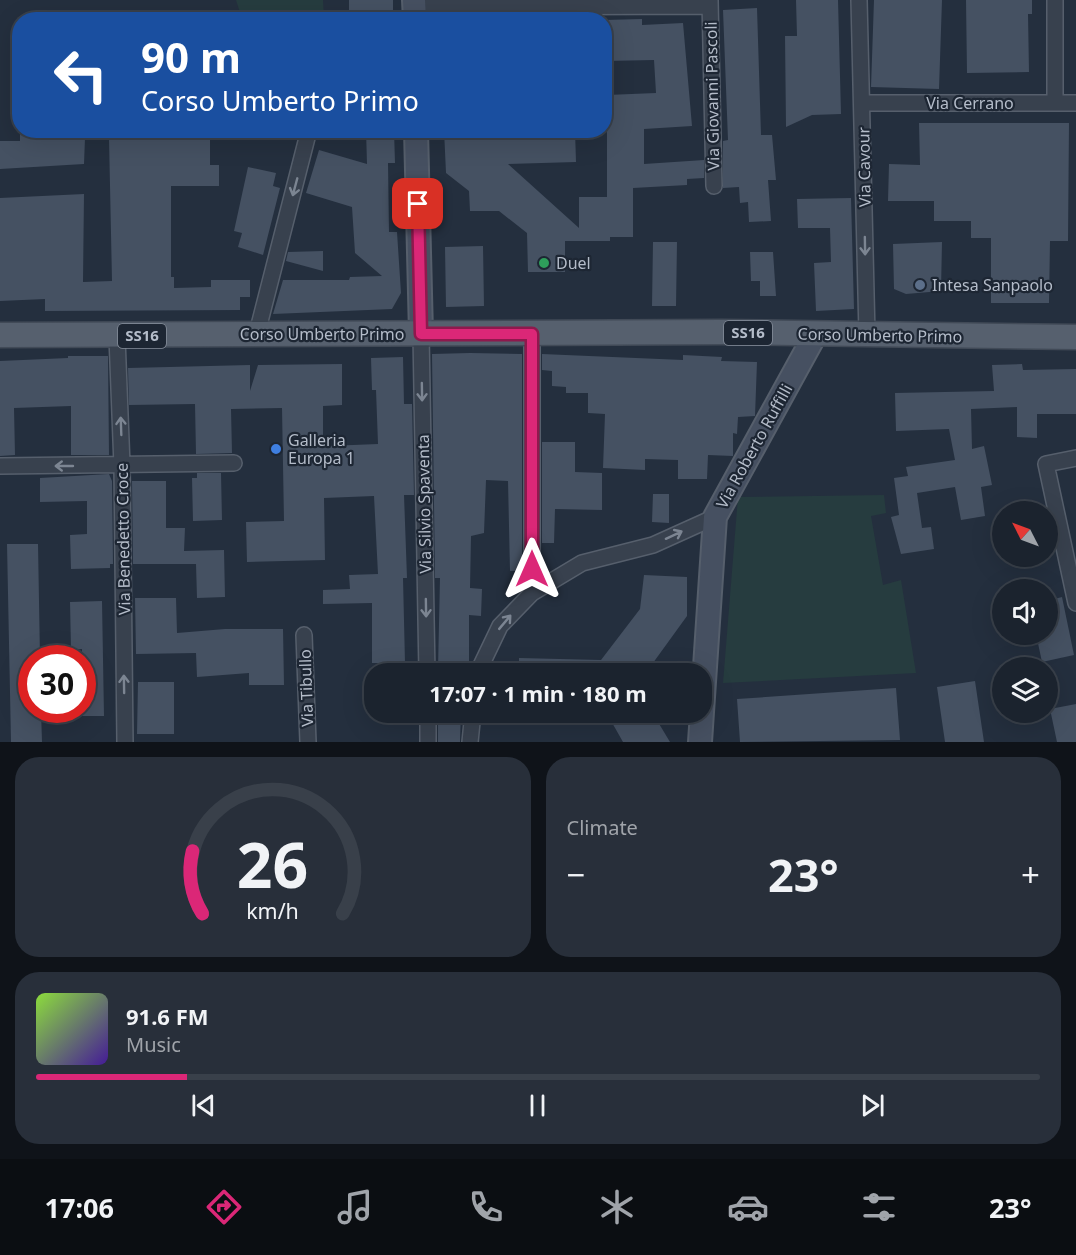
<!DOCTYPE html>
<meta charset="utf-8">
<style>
body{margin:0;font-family:"Noto Sans",sans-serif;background:#282f3a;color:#f1f3f6;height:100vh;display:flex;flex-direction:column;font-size:22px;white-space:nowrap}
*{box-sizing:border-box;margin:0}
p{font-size:20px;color:#a0a4aa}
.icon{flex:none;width:33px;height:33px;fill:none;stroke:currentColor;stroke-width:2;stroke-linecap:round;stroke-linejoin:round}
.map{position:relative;height:742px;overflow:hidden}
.drawer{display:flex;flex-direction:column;gap:15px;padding:15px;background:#0f1319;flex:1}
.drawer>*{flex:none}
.guide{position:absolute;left:12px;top:12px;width:600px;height:126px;border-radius:24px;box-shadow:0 6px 24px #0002,0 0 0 2px #39404a;background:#1a4fa0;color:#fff;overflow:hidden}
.needle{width:39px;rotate:312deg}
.tools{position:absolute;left:992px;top:501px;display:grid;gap:12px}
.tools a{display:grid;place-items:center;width:66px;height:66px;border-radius:50%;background:#1b232e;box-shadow:0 6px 24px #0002,0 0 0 2px #39404a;font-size:30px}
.speed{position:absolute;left:18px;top:645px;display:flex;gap:12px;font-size:30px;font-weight:700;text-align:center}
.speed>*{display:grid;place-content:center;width:78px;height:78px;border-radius:50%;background:#1b232e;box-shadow:0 6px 24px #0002,0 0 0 2px #39404a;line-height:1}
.speed .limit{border:9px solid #d22;background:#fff;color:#111}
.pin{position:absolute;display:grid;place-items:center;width:51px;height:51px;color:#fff;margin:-26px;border-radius:12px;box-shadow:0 3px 9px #0006}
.me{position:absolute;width:66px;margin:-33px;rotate:0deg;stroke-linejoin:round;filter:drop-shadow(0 0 4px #0008)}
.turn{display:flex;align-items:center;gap:21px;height:126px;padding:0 30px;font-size:27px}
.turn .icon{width:78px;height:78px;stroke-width:2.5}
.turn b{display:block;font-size:42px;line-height:51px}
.big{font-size:45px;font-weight:700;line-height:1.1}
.drawer .card{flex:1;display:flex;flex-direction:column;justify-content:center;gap:9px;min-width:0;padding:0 21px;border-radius:24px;background:#282f3a}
.drawer .dial{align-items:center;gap:0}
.dial svg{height:156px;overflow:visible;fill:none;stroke:#39404a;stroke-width:7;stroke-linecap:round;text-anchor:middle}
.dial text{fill:#f1f3f6;stroke:none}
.song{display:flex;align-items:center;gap:18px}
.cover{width:72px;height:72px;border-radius:9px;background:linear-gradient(135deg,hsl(90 70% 55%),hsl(260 70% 35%))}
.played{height:6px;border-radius:3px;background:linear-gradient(90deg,#db2777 15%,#39404a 15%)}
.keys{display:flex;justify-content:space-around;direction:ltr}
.heat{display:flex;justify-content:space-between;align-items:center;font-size:33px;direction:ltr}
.drawer .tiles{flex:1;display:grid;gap:15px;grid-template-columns:1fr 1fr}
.card:last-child{grid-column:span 2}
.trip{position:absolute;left:364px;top:663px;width:348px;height:60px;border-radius:24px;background:#1b232e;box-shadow:0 6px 24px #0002,0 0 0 2px #39404a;font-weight:700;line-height:60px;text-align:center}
.tab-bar{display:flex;height:96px;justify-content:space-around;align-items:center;background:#0b0e12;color:#a0a4aa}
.tab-bar .icon{width:42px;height:42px}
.tab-bar .on{color:#db2777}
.tab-bar b{font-size:27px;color:#f1f3f6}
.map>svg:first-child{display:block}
</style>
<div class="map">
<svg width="1076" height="742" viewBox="0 0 1076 742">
<rect width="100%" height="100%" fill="#242f3e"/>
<path fill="#263c3f" d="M236,0H323L324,19H242Z
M884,495L886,513L871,516L883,585L901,580L916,673L723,683L738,497Z"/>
<path fill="#455162" d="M349,0H393V20H349Z
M796,0H838L841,114L812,115L786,127L785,36H797Z
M874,0H942L939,89L871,87Z
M966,0H1032V14H1028L1029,72L967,73Z
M757,8L761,135H772L776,180H768L771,221L749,222L748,202L740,203L739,187L723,188V141L728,140L723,10Z
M642,19V25L683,23L692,126L644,129V164L704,160V178L687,179V185L633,188V237H610V241H565V272H528L527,233L499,211H470L469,191L446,173L444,130H575L576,162L508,164L579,228V197H607V95L656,93L654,60L605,61L604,20Z
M919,123H1069L1068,241H1050L1049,303H991V238H971V221H934V201H888L889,164L920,165Z
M20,130H79V138H85L84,164L0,169V141H20Z
M366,130H394L395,163H388L389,232H397L401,293L392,309L273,314L283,280H349L350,277L382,276L355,253L352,207L306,193L319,150L367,164Z
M109,138L210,140V165H219V186H171V277H174V288L211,287V280H250V297H240V310L45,311V299L0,301V198L84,194L83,282L112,281Z
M248,167L276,173L273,186L280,188L263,255L238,247L242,233L234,231Z
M851,198L854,309L816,311L814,263L831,262L830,228H798L797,199Z
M653,242H677L676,306H652Z
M942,242L941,291L906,294L894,289L893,244Z
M483,246L484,306L446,307L445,247Z
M323,251V271L286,261L288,252Z
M750,252H773L776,296H760V281H751Z
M470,353L522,354V571H510L508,481L486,480L484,533L471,536L470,588L482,589L481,616L469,615V667L438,669L440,578H435L432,354Z
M542,354L683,360V355L722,357L721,361L757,362L755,416L738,417L737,434L733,433V456L708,455L707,479H678V460L645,459V470L603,468L605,414L588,413V393H566V387L552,386V371L542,370Z
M68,356H108L109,455H71V406L14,408L15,455L0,456V361L68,358Z
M403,357L404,404H412L414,495H404L407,578H403L405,663H372V603L323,604V590L350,589L349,575L378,574L374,496L324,498L325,560L247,562L246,522L284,521L282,408L231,409L232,453L196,454L195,404L129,405L128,368L250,365V391L258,365L342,364V405L323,406V446L353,445L378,444L376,390H372L371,358Z
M1022,364L1023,370L1076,369V414H1037V438L1017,437V407L971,409L972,449L984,446L992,485L981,487L985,516L961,520L955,487L917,493L922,528L931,527L934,549L901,554L891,517L899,515L894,478L908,476L906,467L955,460L949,429L896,431L895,393L994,391L992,365Z
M542,442H575V472L602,473V510L555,509L554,543H542Z
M197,473H221L222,520L193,521L192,478H197Z
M109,474L112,481L113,564H110V568L71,569L70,535L87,534V501L40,502V478Z
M132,481H166V528H185L184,551L224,550L225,597L197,598L196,564H133Z
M653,494H669V523L652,522Z
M7,544H38L40,658H32V710H41L42,742H11Z
M644,575L687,577V616L645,674H519V658L601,660L640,609Z
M1062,597L1074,655L1042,662L1036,634H1047V601Z
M135,598H176L177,633L225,629H283L284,685H249V673L197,677L196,653L136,654Z
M102,601L104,716H82V649L71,650L70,602Z
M975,681L984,742H945L937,687Z
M138,682H174V734H137Z
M896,688L900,740L740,742L737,699Z
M1076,704V742H1057L1050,709Z
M438,712H461L460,742H438Z
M606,712H652L670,742H623Z"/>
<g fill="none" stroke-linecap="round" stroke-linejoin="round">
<defs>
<path id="street" d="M710,0L714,186
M859,0L867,335
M1055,0V103
M415,7L710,6
M864,103H1076
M257,333L309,130
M421,334L427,674
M117,337L122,466L125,742
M1076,458L1046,464L1076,603
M0,466L234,463
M532,593V334
M304,635L308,742
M477,674L500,626L532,593L582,563L653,545L715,517
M428,712V742
M470,742L473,712"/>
<path id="secondary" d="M414,0L415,20
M416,130L421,334
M700,742L715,517L815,335"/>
<path id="primary" d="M0,335L722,332L1076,337"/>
</defs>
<use href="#street" stroke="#565f6c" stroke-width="18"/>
<use href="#secondary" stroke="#565f6c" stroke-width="26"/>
<use href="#primary" stroke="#414a57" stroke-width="27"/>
<use href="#street" stroke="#38414e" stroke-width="15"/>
<use href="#secondary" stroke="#465061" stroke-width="22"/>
<use href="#primary" stroke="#56606e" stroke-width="24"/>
</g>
<defs><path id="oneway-shaft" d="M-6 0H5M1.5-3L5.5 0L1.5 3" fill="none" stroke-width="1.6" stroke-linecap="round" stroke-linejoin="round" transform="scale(1.5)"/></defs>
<g stroke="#7c8592">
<use href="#oneway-shaft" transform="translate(295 187) rotate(105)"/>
<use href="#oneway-shaft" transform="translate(865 246) rotate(89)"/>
<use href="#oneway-shaft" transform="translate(422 392) rotate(89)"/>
<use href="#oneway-shaft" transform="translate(121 426) rotate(-92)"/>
<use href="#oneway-shaft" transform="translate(64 466) rotate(180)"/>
<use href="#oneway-shaft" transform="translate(674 535) rotate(-25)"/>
<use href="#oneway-shaft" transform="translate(426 608) rotate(89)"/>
<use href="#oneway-shaft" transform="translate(505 622) rotate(-50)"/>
<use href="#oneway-shaft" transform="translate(124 684) rotate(-91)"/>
</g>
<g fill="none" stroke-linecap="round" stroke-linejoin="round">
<defs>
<path id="route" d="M418,204L421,334H532V569"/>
</defs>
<use href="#route" stroke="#8e194d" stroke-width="15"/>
<use href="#route" stroke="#db2777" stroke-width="10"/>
</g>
<circle fill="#2e9e5b" stroke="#1d2633" stroke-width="2" cx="544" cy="263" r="6"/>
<circle fill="#5c6f8a" stroke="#1d2633" stroke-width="2" cx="920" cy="285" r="6"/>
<circle fill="#3f7fe0" stroke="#1d2633" stroke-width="2" cx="276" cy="449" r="6"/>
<g text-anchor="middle" stroke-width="4.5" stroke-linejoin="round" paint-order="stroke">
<g fill="#1d2633" stroke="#878f9c" stroke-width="1.5">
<rect x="724" y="321" width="48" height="24" rx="4.5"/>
<rect x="118" y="324" width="48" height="24" rx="4.5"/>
</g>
<g font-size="15" font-weight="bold" fill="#b4bcc9">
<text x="748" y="338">SS16</text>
<text x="142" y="341">SS16</text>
</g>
<g font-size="16" fill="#b4bcc9" stroke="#1d2633">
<text transform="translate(712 96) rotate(-91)" y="6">Via Giovanni Pascoli</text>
<text x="970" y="109">Via Cerrano</text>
<text transform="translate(864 167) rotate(-91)" y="6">Via Cavour</text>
<text x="322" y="340">Corso Umberto Primo</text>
<text transform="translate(880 335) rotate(1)" y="6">Corso Umberto Primo</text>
<text transform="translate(754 446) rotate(-61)" y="6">Via Roberto Ruffilli</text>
<text transform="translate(424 504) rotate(-91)" y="6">Via Silvio Spaventa</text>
<text transform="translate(123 539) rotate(-91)" y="6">Via Benedetto Croce</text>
<text transform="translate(306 688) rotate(-92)" y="6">Via Tibullo</text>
</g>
<g font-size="16" fill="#b4bcc9" stroke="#1d2633" text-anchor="start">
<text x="556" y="269">Duel</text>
<text x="932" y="291">Intesa Sanpaolo</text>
<text x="288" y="446">Galleria<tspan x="288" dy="18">Europa 1</tspan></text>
</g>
</g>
</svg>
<div class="tools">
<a><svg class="needle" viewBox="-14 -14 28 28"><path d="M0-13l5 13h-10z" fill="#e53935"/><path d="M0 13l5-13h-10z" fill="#a0a4aa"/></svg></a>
<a><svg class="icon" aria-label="sound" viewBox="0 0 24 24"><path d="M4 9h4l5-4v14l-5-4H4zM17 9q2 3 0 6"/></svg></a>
<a><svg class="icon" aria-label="layers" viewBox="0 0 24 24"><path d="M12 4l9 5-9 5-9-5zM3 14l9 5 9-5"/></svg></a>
</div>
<div class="speed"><div class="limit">30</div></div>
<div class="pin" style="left:418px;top:204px;background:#d93025"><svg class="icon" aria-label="arrive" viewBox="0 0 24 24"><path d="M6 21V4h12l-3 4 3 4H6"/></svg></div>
<svg class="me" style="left:532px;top:569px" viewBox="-20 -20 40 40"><path d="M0-17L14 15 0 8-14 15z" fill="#db2777" stroke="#fff" stroke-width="4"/></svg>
<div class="trip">17:07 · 1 min · 180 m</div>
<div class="guide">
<div class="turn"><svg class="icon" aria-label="left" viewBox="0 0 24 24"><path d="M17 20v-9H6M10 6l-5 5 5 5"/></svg><div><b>90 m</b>Corso Umberto Primo</div></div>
</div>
</div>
<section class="drawer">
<div class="tiles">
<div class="card dial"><svg viewBox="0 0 100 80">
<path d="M14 69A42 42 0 1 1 86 69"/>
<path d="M14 69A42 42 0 0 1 9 37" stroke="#db2777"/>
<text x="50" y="56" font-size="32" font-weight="700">26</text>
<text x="50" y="72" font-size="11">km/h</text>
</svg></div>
<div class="card"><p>Climate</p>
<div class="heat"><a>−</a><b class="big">23°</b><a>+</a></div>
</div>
<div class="card">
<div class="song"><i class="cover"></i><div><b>91.6 FM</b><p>Music</p></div></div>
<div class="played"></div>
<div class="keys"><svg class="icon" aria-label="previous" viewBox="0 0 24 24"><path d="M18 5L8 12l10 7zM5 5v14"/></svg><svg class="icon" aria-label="pause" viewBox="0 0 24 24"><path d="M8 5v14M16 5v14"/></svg><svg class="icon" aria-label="next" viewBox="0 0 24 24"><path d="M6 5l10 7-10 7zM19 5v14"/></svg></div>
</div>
</div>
</section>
<nav class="tab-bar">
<b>17:06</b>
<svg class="icon on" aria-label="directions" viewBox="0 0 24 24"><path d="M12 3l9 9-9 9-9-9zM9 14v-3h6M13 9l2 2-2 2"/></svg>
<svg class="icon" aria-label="music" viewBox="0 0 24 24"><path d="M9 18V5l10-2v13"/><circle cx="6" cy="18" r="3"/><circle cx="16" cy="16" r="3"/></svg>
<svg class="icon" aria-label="phone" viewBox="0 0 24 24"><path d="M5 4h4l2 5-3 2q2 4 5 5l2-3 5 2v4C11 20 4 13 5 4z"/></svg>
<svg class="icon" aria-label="climate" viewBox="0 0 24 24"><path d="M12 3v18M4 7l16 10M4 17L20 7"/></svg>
<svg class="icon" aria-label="car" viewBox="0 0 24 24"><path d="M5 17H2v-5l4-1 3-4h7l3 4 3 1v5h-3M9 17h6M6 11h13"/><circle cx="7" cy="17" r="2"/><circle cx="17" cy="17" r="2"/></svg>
<svg class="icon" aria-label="filters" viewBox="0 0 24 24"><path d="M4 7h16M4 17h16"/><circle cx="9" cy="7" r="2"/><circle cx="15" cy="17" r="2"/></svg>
<b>23°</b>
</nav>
